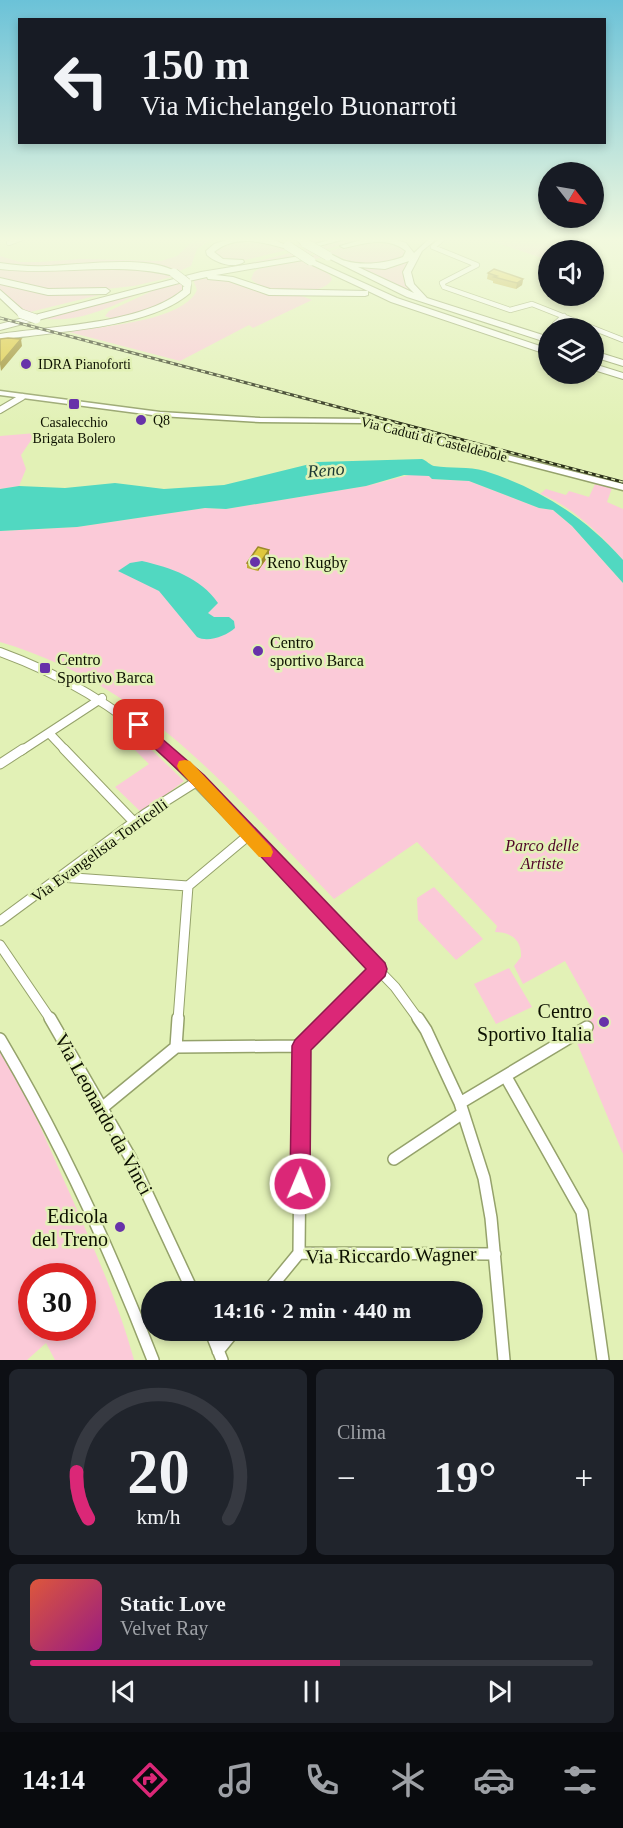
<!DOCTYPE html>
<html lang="it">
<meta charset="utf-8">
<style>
body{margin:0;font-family:"Times New Roman",serif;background:#20242c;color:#f1f3f6;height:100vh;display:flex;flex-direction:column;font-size:22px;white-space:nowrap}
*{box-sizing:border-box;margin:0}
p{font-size:20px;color:#9ea1a6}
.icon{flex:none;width:33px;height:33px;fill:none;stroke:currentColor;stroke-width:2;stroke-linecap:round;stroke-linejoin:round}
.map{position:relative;height:1360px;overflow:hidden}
.panel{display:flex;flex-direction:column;gap:9px;padding:9px;background:#0d0f14;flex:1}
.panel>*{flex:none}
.top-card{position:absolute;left:18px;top:18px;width:588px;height:126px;border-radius:0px;box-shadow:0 3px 9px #0003;background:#171b24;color:#f1f3f6;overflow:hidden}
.needle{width:39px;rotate:121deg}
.buttons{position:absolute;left:538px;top:162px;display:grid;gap:12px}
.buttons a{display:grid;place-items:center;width:66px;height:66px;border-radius:50%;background:#171b24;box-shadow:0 3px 9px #0003;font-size:30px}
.speed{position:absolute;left:18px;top:1263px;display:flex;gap:12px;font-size:30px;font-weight:700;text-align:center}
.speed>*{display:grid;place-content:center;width:78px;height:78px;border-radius:50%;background:#171b24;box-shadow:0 3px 9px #0003;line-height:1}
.speed .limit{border:9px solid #d22;background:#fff;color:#111}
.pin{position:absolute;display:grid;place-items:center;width:51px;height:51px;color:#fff;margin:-26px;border-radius:12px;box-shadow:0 3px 9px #0006}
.me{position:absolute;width:66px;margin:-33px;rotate:1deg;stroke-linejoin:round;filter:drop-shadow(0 0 4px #0008)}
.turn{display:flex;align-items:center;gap:21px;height:126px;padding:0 24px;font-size:27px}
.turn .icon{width:78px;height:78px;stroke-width:2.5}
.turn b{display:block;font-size:42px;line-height:51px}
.big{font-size:45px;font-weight:800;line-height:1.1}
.panel .widget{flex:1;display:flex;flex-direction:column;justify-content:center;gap:9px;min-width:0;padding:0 21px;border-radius:9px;background:#20242c}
.panel .dial{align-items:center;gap:0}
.dial svg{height:156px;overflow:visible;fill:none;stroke:#363941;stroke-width:7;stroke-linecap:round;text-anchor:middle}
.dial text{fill:#f1f3f6;stroke:none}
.song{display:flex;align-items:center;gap:18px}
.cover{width:72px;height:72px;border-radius:9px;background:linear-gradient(135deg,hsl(10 70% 55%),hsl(310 70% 35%))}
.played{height:6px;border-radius:3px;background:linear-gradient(90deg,#db2777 55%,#363941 55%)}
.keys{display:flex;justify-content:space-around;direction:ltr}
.heat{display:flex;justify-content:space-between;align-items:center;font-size:33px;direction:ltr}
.panel .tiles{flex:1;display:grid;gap:9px;grid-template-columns:1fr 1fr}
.widget:last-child{grid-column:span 2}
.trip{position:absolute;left:141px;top:1281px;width:342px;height:60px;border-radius:30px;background:#171b24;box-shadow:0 3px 9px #0003;font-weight:800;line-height:60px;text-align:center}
.dock{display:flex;height:96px;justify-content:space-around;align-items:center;background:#090b0e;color:#9ea1a6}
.dock .icon{width:42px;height:42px}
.dock .active{color:#db2777}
.dock b{font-size:27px;color:#f1f3f6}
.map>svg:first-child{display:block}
</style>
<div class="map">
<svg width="623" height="1360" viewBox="0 0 623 1360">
<rect width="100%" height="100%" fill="#e2f1b6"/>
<path fill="#fbcad8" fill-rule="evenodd" d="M209,237H226L209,241L197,249L191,266L179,271L164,267L39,268L0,263V256L20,262H39L82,259L161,261L177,256L194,240Z
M301,237H341L241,261L216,257L213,250L226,244L247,240L256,239L285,248L309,242Z
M353,237H369L299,257L235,267Z
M480,237H587L556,250H549V254L542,258Z
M369,241L396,243L407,249L405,259L363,265L331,255L308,261L329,274L332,279C324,298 263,293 251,279L254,272L260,268Z
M411,258L406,269L412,293L351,265L370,267Z
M0,268L45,271L135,268L176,276L134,286L87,291L46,290L0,278Z
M210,278C227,279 240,286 256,290C274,295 294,291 312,300L253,328L249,325L180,361L69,332C100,326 183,322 197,290L193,279Z
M183,281V295C165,303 124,326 105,316L109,311L152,291Z
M0,283L18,288L107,293L26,313L0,290Z
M143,292C108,308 78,324 39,318Z
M36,433L21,455L26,469L19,486L0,489V436Z
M417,473L429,476L432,479L469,481L539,508L553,510L572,526L623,583V1154L577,1043L590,1035L584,1017L593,1011L565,961L523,984L514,966L521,957C522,940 511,932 495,932L497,926L417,842L334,899C230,792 149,686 0,642V531L77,527L205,508L226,509L366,486Z
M595,484L612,488L607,502L623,509V560C601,535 571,505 540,494L546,489L566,495L569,491L589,497Z
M141,740L184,781L142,813L115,787L149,764L132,747Z
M434,887L483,939L456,960L418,920L417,898Z
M509,968L532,1007L496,1024L474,984Z
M0,1051C29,1095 49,1148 71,1196C94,1249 119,1304 134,1360H55L46,1343L27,1360H0ZM32,1276H82V1328H32Z"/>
<path fill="#51d8c1" d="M422,459C427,461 430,465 434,466C451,469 468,466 485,471C539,488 585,517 623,560V583L572,526L553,510L539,508L469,481L432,479L429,476L404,475L366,486L226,509L205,508L77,527L0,531V489L19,486L65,488L115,483L164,489L224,485L318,462Z
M142,561C171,568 200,577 218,603L208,613L214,617H229L234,621L235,628C226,636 208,643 197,637L159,591L118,571L130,563Z"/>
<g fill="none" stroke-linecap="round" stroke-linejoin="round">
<defs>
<path id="street-far4" d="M445,237L433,247L477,265L442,283L444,287L510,310L532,304L623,340
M9,243L25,237
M564,316L555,324L583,327"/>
<path id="street-far3" d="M0,410L22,397"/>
<path id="street-far2" d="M0,652C63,675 115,706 166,751
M49,733L66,751
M21,751L102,698"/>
<path id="street-far1" d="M64,749L134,822
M164,749L395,987L419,1020
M0,764L23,749
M60,877L188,886L249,835
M0,921L145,814L199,780
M0,945L51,1020
M178,1020L188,886
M327,1020L378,969"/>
<path id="street" d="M50,1018L130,1157L193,1292
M418,1018L426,1030L460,1103
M0,1039C61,1142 110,1249 153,1360
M176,1047L301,1046
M506,1077L582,1212L603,1360
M103,1107L176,1047L178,1018
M394,1159L463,1113
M299,1253L301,1046L329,1018
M267,1292L299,1253L495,1254
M210,1330L222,1360
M218,1351L235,1330
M504,1360L491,1218L484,1178L460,1103L587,1027"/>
<path id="secondary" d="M0,391L160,412L260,418L364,419L623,484V490L364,423L260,422L160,416L0,395Z"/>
<path id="highway" d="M236,237L269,238L291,247L287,249C263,242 236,234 214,252L223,259L243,260L244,262C233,269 216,263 207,255L206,251L214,244Z
M293,237H302L309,243L302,245Z
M340,237H353L315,247L311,245Z
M388,237L406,243L414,253L431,237H439L422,251L411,272L414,284L427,298L549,337V343L407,297L324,256C332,251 337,259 346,261C364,266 386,263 403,257L406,251C388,236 365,243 344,248L340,246L361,240ZM409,261L403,272L406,285L414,293L358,267L385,269Z
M300,256L304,258L303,260L216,275L233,277L270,289L368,291L308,263V259H311L397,298L549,349V355L391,302L368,291V295L365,296L269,295L229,281L208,279L207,277L189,281L191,283L190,293C149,329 54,331 0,340V334C51,326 143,324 183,290V282L0,330V324L201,272Z
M0,263C15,265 31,267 46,266C79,265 151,254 178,273L174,276C117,261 58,276 0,269Z
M0,278L48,289L106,288L110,291L106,294L48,295L0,284Z
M0,290L25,312V316H19L0,298Z
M594,351L623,360V366L594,357Z
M594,364L623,373V379L594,370Z"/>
</defs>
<use href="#street-far4" stroke="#95a26b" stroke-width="6"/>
<use href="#street-far3" stroke="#95a26b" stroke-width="8"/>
<use href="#street-far2" stroke="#95a26b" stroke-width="10"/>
<use href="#street-far1" stroke="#95a26b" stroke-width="11"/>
<use href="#street" stroke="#95a26b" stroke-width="14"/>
<use href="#secondary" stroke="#95a26b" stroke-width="3"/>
<use href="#highway" stroke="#95a26b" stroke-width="2"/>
<use href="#street-far4" stroke="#fff" stroke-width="4.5"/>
<use href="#street-far3" stroke="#fff" stroke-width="6"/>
<use href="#street-far2" stroke="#fff" stroke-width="8"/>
<use href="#street-far1" stroke="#fff" stroke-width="9"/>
<use href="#street" stroke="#fff" stroke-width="11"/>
<use href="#secondary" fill="#fff" fill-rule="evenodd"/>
<use href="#highway" fill="#fff" fill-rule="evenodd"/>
<defs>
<path id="rail" d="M0,318L623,482"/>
</defs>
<use href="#rail" stroke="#2c311a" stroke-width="3"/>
<use href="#rail" stroke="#e2f1b6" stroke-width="1.5" stroke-dasharray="4" stroke-linecap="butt"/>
<defs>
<path id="highway-bridge" d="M305,243L328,256
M288,246L311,261
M174,273L187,283
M22,314L36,319"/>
</defs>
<use href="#highway-bridge" stroke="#95a26b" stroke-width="10" stroke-linecap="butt"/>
<use href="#highway-bridge" stroke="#fff" stroke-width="9"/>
</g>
<path fill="#bfab34" d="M488,273L523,279L522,285L516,289L493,283V281L487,279Z
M269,555L258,571L247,568V563Z"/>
<path fill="#9b8b2b" d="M523,279L522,285L516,289L517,283Z
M21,339L22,346L1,371L0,364Z
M269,550V555L258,571V566Z"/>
<path fill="#dec73d" stroke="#9b8b2b" stroke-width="1.5" d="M494,269L523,279L517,283L494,277L497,276L488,273Z
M8,338L21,339L0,364V339Z
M258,547L269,550L258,566L247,563Z"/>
<linearGradient id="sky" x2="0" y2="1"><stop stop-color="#6bc2d8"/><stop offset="0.56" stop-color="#f2f9de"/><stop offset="1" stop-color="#f2f9de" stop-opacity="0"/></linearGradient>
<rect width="623" height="427" fill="url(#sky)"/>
<path fill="#db2777" stroke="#8e194d" stroke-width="1.5" d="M139,719L204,775L385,963L387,969L385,976L311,1050L310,1184L307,1191L300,1194L293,1191L290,1184L292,1046L295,1040L366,969L193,784L134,729L132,725Z"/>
<path fill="#f59e0b" d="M185,760L190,761L271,847L273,852L271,857H259L179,770L177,766L179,761Z"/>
<g fill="#6732a9" stroke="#e2f1b6" stroke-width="2">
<circle cx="26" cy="364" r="6"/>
<rect x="68" y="398" width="12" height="12" rx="3"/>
<circle cx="141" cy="420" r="6"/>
<circle cx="255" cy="562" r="6"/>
<circle cx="258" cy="651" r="6"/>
<rect x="39" y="662" width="12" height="12" rx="3"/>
<circle cx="604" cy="1022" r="6"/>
<circle cx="120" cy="1227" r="6"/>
</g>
<g text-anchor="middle" stroke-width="5" stroke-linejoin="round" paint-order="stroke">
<g font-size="14" fill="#0d1100" stroke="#e2f1b6" text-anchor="start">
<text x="38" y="369">IDRA Pianoforti</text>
<text x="153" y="425">Q8</text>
<text x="74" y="427" text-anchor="middle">Casalecchio<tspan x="74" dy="16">Brigata Bolero</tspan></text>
</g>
<g font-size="14" fill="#0d1100" stroke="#e2f1b6">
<text transform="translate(434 439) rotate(14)" y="5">Via Caduti di Casteldebole</text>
</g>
<g font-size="16" fill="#0d1100" stroke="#e2f1b6" text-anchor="start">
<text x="267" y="568">Reno Rugby</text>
<text x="270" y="648">Centro<tspan x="270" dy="18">sportivo Barca</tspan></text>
<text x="57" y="665">Centro<tspan x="57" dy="18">Sportivo Barca</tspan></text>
</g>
<g font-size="16" font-style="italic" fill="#4f0327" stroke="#e2f1b6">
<text x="542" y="851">Parco delle<tspan x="542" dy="18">Artiste</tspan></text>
</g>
<g font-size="16" fill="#0d1100" stroke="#e2f1b6">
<text transform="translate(99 850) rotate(-36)" y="6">Via Evangelista Torricelli</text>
</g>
<g font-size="18" font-style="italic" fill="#1d3934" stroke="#e2f1b6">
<text transform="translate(326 470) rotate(-5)" y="6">Reno</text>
</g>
<g font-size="20" fill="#0d1100" stroke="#e2f1b6" text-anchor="end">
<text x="592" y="1018">Centro<tspan x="592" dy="23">Sportivo Italia</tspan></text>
<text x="108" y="1223">Edicola<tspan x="108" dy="23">del Treno</tspan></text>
</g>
<g font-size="20" fill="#0d1100" stroke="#e2f1b6">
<text transform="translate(104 1114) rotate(61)" y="7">Via Leonardo da Vinci</text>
<text transform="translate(391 1255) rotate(-1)" y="7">Via Riccardo Wagner</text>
</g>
</g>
</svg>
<div class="buttons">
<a><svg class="needle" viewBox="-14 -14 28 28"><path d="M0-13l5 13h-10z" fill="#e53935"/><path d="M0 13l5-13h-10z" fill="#9ea1a6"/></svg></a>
<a><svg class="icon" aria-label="sound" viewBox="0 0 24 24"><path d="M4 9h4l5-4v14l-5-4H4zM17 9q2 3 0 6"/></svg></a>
<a><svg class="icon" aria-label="layers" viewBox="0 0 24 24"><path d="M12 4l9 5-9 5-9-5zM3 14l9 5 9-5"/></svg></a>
</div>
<div class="speed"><div class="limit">30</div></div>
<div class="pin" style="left:139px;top:725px;background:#d93025"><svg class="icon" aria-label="arrive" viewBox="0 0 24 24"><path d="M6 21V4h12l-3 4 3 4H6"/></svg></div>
<svg class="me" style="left:300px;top:1184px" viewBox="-20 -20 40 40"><circle r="17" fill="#db2777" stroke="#fff" stroke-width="3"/><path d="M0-11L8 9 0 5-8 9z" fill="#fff"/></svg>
<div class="trip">14:16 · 2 min · 440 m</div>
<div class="top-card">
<div class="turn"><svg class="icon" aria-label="left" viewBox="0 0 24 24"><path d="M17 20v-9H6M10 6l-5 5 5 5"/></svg><div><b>150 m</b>Via Michelangelo Buonarroti</div></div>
</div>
</div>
<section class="panel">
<div class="tiles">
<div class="widget dial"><svg viewBox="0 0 100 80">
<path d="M14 69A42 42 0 1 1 86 69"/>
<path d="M14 69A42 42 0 0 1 8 45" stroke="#db2777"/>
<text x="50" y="56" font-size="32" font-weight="700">20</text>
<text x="50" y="72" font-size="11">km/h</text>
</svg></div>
<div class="widget"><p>Clima</p>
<div class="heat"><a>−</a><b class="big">19°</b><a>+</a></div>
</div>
<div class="widget">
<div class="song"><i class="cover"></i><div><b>Static Love</b><p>Velvet Ray</p></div></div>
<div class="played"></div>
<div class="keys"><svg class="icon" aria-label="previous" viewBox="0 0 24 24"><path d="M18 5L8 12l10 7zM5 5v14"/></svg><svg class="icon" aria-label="pause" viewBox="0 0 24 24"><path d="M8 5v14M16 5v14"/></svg><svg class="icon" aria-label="next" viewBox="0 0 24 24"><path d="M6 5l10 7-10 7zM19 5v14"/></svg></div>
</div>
</div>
</section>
<nav class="dock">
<b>14:14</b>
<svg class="icon active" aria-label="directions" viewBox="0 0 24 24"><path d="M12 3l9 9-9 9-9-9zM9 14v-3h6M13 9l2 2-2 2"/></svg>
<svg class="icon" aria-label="music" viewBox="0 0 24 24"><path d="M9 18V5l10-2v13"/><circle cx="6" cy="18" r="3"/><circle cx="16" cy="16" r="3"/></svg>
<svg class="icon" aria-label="phone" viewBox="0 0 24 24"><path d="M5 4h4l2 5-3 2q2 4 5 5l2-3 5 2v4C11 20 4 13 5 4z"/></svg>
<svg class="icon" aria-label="climate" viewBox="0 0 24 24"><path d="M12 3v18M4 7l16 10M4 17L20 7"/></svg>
<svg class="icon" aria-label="car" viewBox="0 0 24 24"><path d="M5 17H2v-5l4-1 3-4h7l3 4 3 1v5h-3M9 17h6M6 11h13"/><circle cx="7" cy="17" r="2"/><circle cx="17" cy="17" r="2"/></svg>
<svg class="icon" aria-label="filters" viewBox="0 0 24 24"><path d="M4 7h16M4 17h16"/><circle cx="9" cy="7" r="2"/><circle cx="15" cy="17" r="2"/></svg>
</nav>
